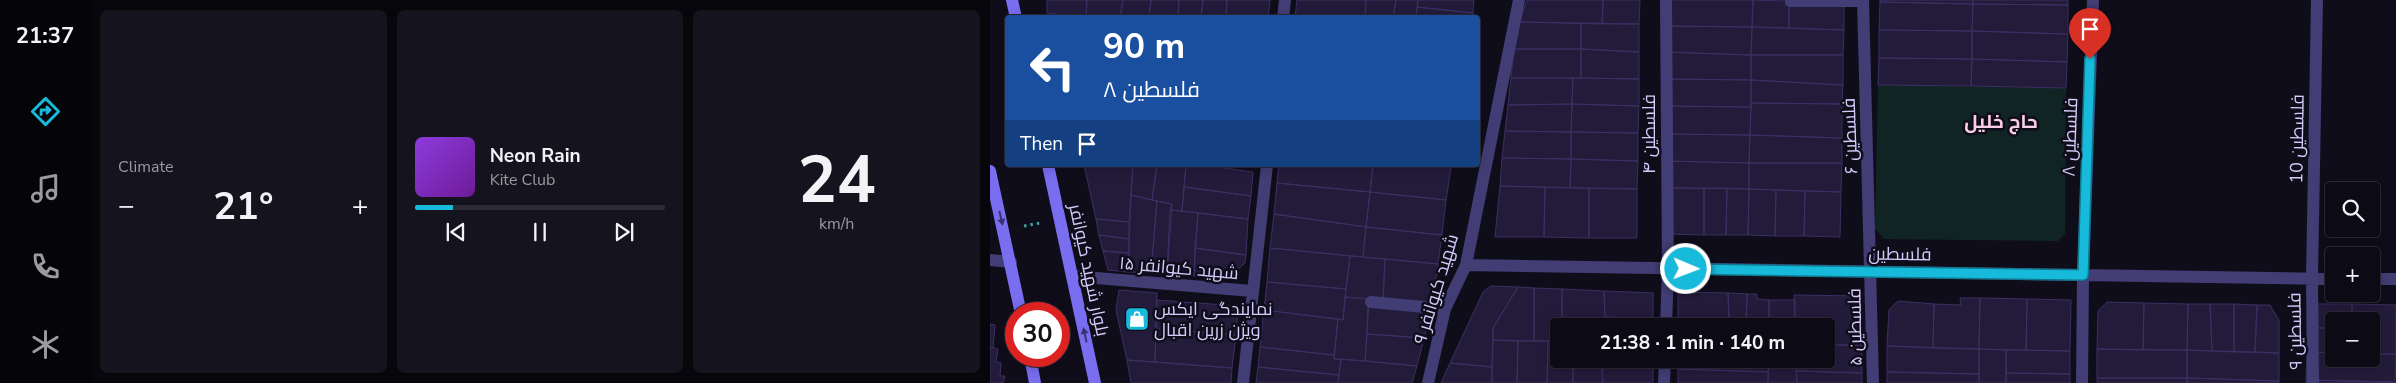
<!DOCTYPE html>
<meta charset="utf-8">
<style>
body{margin:0;font-family:"Nunito Sans",Cairo,sans-serif;background:#15131d;color:#f1f3f6;height:100vh;display:flex;flex-direction:column;font-size:19px;white-space:nowrap}
*{box-sizing:border-box;margin:0}
p{font-size:16px;color:#9a9aa0}
.icon{flex:none;width:28px;height:28px;fill:none;stroke:currentColor;stroke-width:2;stroke-linecap:round;stroke-linejoin:round}
.map{position:relative;flex:1;overflow:hidden}
.side{display:flex;flex-direction:column;gap:10px;padding:10px;background:#07060b;width:900px}
.side>*{flex:none}
.guide{position:absolute;left:15px;top:15px;width:475px;height:152px;border-radius:5px;box-shadow:0 2px 12px #0003,0 0 0 1px #2c2b34;background:#1a4fa0;color:#fff;overflow:hidden}
.tools{position:absolute;left:1335px;top:182px;display:grid;gap:10px}
.tools a{display:grid;place-items:center;width:55px;height:55px;border-radius:5px;background:#0c0a14;box-shadow:0 2px 12px #0003,0 0 0 1px #2c2b34;font-size:25px}
.speed{position:absolute;left:15px;top:302px;display:flex;gap:10px;font-size:25px;font-weight:700;text-align:center}
.speed>*{display:grid;place-content:center;width:65px;height:65px;border-radius:50%;background:#0c0a14;box-shadow:0 2px 12px #0003,0 0 0 1px #2c2b34;line-height:1}
.speed .limit{border:8px solid #d22;background:#fff;color:#111}
.pin{position:absolute;display:grid;place-items:center;width:42px;height:42px;color:#fff;margin:-51px -21px;border-radius:50% 50% 50% 0;rotate:-45deg;box-shadow:0 0 5px #0007}
.pin .icon{rotate:45deg}
.me{position:absolute;width:55px;margin:-28px;rotate:91deg;stroke-linejoin:round;filter:drop-shadow(0 0 4px #0008)}
.turn{display:flex;align-items:center;gap:18px;height:105px;padding:0 15px;font-size:22px}
.turn .icon{width:65px;height:65px;stroke-width:2.5}
.turn b{display:block;font-size:35px;line-height:42px}
.then{display:flex;align-items:center;height:48px;padding:0 15px;background:#0003;gap:10px;font-size:19px}
.big{font-size:38px;font-weight:700;line-height:1.1}
.side .tile{flex:1;display:flex;flex-direction:column;justify-content:center;gap:8px;min-width:0;padding:0 18px;border-radius:8px;background:#15131d}
.side .dial{align-items:center;gap:0}
.dial b{font-size:65px;line-height:1}
.song{display:flex;align-items:center;gap:15px}
.cover{width:60px;height:60px;border-radius:8px;background:linear-gradient(135deg,hsl(270 70% 55%),hsl(280 70% 35%))}
.played{height:5px;border-radius:2px;background:linear-gradient(90deg,#17badb 15%,#2c2b34 15%)}
.keys{display:flex;justify-content:space-around;direction:ltr}
.heat{display:flex;justify-content:space-between;align-items:center;font-size:28px;direction:ltr}
.side .tiles{flex:1;display:grid;gap:10px;grid-template-columns:repeat(3,1fr)}
.trip{position:absolute;left:560px;top:318px;width:285px;height:50px;border-radius:5px;background:#0c0a14;box-shadow:0 2px 12px #0003,0 0 0 1px #2c2b34;font-weight:700;line-height:50px;text-align:center}
main{display:flex;flex:1;min-height:0}
.tab-bar{display:flex;flex-direction:column;width:90px;justify-content:space-around;align-items:center;background:#050408;color:#9a9aa0}
.tab-bar .icon{width:35px;height:35px}
.tab-bar .selected{color:#17badb}
.tab-bar b{font-size:22px;color:#f1f3f6}
.map>svg:first-child{display:block}
</style>
<main>
<nav class="tab-bar">
<b>21:37</b>
<svg class="icon selected" aria-label="directions" viewBox="0 0 24 24"><path d="M12 3l9 9-9 9-9-9zM9 14v-3h6M13 9l2 2-2 2"/></svg>
<svg class="icon" aria-label="music" viewBox="0 0 24 24"><path d="M9 18V5l10-2v13"/><circle cx="6" cy="18" r="3"/><circle cx="16" cy="16" r="3"/></svg>
<svg class="icon" aria-label="phone" viewBox="0 0 24 24"><path d="M5 4h4l2 5-3 2q2 4 5 5l2-3 5 2v4C11 20 4 13 5 4z"/></svg>
<svg class="icon" aria-label="climate" viewBox="0 0 24 24"><path d="M12 3v18M4 7l16 10M4 17L20 7"/></svg>
</nav>
<section class="side">
<div class="tiles">
<div class="tile"><p>Climate</p>
<div class="heat"><a>−</a><b class="big">21°</b><a>+</a></div>
</div>
<div class="tile">
<div class="song"><i class="cover"></i><div><b>Neon Rain</b><p>Kite Club</p></div></div>
<div class="played"></div>
<div class="keys"><svg class="icon" aria-label="previous" viewBox="0 0 24 24"><path d="M18 5L8 12l10 7zM5 5v14"/></svg><svg class="icon" aria-label="pause" viewBox="0 0 24 24"><path d="M8 5v14M16 5v14"/></svg><svg class="icon" aria-label="next" viewBox="0 0 24 24"><path d="M6 5l10 7-10 7zM19 5v14"/></svg></div>
</div>
<div class="tile dial"><b>24</b><p>km/h</p></div>
</div>
</section>
<div class="map">
<svg width="1406" height="383" viewBox="0 0 1406 383">
<rect width="100%" height="100%" fill="#100d1b"/>
<path fill="#112424" d="M888,85L1076,88L1075,234L1068,241L894,239L885,229Z"/>
<path fill="#231b3a" stroke="#3d2f63" d="M57,0H97L96,18L57,13Z
M97,0H133L130,18H96Z
M133,0H161L159,18H130Z
M161,0H189L188,18H159Z
M189,0H213L211,18H188Z
M213,0H237L236,18H211Z
M237,0H280L278,18H236Z
M307,0H376L375,18H305Z
M376,0H406L403,18H375Z
M406,0H428L426,18H403Z
M428,0H484L483,13L427,7Z
M537,0H613L612,24L529,22Z
M613,0H650L649,24H612Z
M675,0H763L762,27L675,26Z
M763,0L796,1L795,5L799,6V28L762,27Z
M890,0H983V4L890,2Z
M983,0H1078V5L983,4Z
M890,2L983,4L982,31L889,30Z
M983,4L1078,5V34L982,31Z
M799,6H854V30L799,28Z
M427,7L483,13V18H426Z
M529,22L591,23V49H524Z
M591,23L649,24V52L591,49Z
M675,26L762,27L761,55L674,52Z
M762,27L854,30L853,55H761Z
M889,30L982,31V59L889,58Z
M982,31L1078,34L1077,62L982,59Z
M524,49H591V78H521Z
M591,49L649,52V79L591,78Z
M674,52L761,55V80L675,79Z
M761,55H853V85L761,80Z
M889,58L982,59L981,86L888,85Z
M982,59L1077,62L1076,88L981,86Z
M521,78H583L582,104L518,105Z
M583,78L649,79V106L582,104Z
M675,79L761,80V107L674,106Z
M761,80L853,85L852,104L761,103Z
M761,103L852,104V138L760,135Z
M582,104L581,132L515,131L518,105Z
M582,104L649,106L648,133L581,132Z
M674,106L761,107L760,135L674,134Z
M515,131L581,132V159L512,158Z
M581,132L648,133V161L581,159Z
M674,134L760,135L759,163L674,161Z
M760,135L852,138V163H759Z
M512,158L581,159L580,188L510,186Z
M581,159L648,161L647,189L580,188Z
M674,161L759,163V189L674,188Z
M759,163H852L851,192L759,189Z
M94,165H143L139,222L106,219Z
M143,165H167L162,200L141,195Z
M167,165H196L192,211L180,210L182,204L162,200Z
M196,165H214L263,172L261,196L194,187Z
M289,165H383L380,192L287,183Z
M383,165H436L461,168L456,200L380,192Z
M287,183L380,192L376,227L284,214Z
M510,186L555,187L554,237H505Z
M194,187L261,196L258,219L192,211Z
M555,187L599,188V238L554,237Z
M599,188L647,189V238H599Z
M674,188H714V235L681,234Z
M714,188H737L736,235H714Z
M737,188L759,189L758,235H736Z
M759,189L786,190L785,236L758,235Z
M786,190L815,191L814,236H785Z
M815,191L851,192L850,237L814,236Z
M380,192L456,200L452,235L376,227Z
M141,195L167,201L161,273L138,272Z
M167,201L182,204L177,275L161,273Z
M180,210L208,213L204,276L177,275Z
M208,213L258,219L256,255L205,248Z
M284,214L376,227L373,257L280,248Z
M106,219L139,222V239L109,235Z
M376,227L452,235L448,264L373,257Z
M109,235L139,239V253L113,251Z
M205,248L256,255L255,263L237,279L204,276Z
M280,248L360,256L356,289L277,282Z
M113,251L139,253L138,272L118,270Z
M360,256L395,259L393,300L355,297Z
M395,259L448,264L442,304L393,300Z
M277,282L356,289L353,320L274,310Z
M501,286L528,287L503,328L502,367L460,363L493,292Z
M528,287L544,288V341L503,340V328Z
M544,288L572,289V326H569V341H544Z
M572,289L614,291L615,326H572Z
M129,290L167,293L165,362L137,360L126,310Z
M614,291L663,293V319L615,317Z
M688,292L738,293L739,319L688,321Z
M738,293L757,294L756,326H739Z
M757,294H767V299L779,300V326H756Z
M804,295L872,296V345H836V326H805Z
M355,297L379,299L375,361L344,359L348,319L353,320Z
M970,298H990L989,349L943,348L944,304L971,305Z
M990,298L1037,299L1036,350L989,349Z
M1037,299L1081,300L1080,351L1036,350Z
M167,300L248,306L246,335L166,329Z
M779,300H805V326H779Z
M908,301L944,304L943,348L897,346L899,310Z
M1117,302L1154,303L1153,350L1107,349L1108,311Z
M1154,303L1198,304L1197,350H1153Z
M1198,304H1220L1222,351L1197,350Z
M1220,304H1244V352L1222,351Z
M1244,304L1267,305L1265,352H1244Z
M1324,304H1362V321H1344V328H1318Z
M1362,304L1406,305V354H1381V321H1362Z
M1267,305H1280L1289,320V353L1265,352Z
M378,306L441,312L434,338L377,334Z
M274,310L348,319L344,355L270,347Z
M615,317L663,319V326H615Z
M739,319V326H688V321Z
M0,324L5,325L3,348L0,347Z
M1318,328H1344V353L1317,352Z
M166,329L246,335L242,368L165,362Z
M377,334L434,338L427,366L375,361Z
M503,340L528,341L527,383H502Z
M528,341H558L557,383H527Z
M558,341H569V359H583V383H557Z
M836,345H872V373L806,371V359H836Z
M897,346L989,349V374L897,372Z
M0,347L8,349L6,362L11,363L10,376H15L13,383H0Z
M270,347L344,355V359H351L349,375L268,367Z
M989,349L1016,350V383H989Z
M1107,349L1197,350V378H1107Z
M1016,350L1080,351V374L1016,373Z
M1197,350L1289,353V381L1197,378Z
M1317,352L1344,353V359H1381V354H1406L1405,382L1316,380Z
M351,359L375,361L427,366L422,383H348Z
M583,359H611L613,383H583Z
M611,359H663V368L612,367Z
M688,359H779L778,372L688,369Z
M779,359H806L807,383H778Z
M137,360L242,368L241,383H141Z
M460,363L502,367V383H451Z
M268,367L349,375L348,383H266Z
M612,367L663,368V383H613Z
M688,369L778,372V383H688Z
M806,371L872,373V383H807Z
M897,372L989,374V383H897Z
M1016,373L1080,374V383H1016Z
M1107,378H1197V383H1107Z
M1197,378L1289,381V383H1197Z
M1316,380L1405,382V383H1316Z"/>
<g fill="none" stroke-linecap="round" stroke-linejoin="round">
<path stroke="#38a1a1" stroke-width="3" stroke-dasharray="2.5 4" stroke-linecap="butt" d="M34,226L50,223"/>
<path stroke="#423d75" stroke-width="12" d="M873,0L883,383
M801,1H873
M293,18L295,0
M0,260L21,262
M476,265L1344,279
M82,276L262,291
M1381,279H1406
M381,302L455,309
M676,326L678,269L676,0
M253,383L277,165
M438,383L455,309L476,265L529,0
M674,383L675,359
M1092,383L1093,275L1103,0
M1323,383L1322,278L1327,0"/>
<path stroke="#796df0" stroke-width="12" d="M22,0L26,18
M58,165L105,383
M0,171L31,314
M40,356L45,383"/>
</g>
<defs><path id="oneway-solid" d="M-6-.8H1V-3.2L6.5 0L1 3.2V.8H-6Z" transform="scale(1.25)"/></defs>
<g fill="#3a3370">
<use href="#oneway-solid" transform="translate(11 218) rotate(77)"/>
<use href="#oneway-solid" transform="translate(95 335) rotate(-102)"/>
</g>
<g fill="none" stroke-linecap="round" stroke-linejoin="round">
<defs>
<path id="route" d="M696,269L1093,275L1100,59"/>
</defs>
<use href="#route" stroke="#0f798e" stroke-width="12"/>
<use href="#route" stroke="#17badb" stroke-width="9"/>
</g>
<defs>
<symbol id="shop-square" viewBox="-11 -11 22 22"><rect x="-9" y="-9" width="18" height="18" rx="4" fill="#17badb" stroke="#100d1b"/><path d="M-5-2.5h2.3a2.7 3.5 0 0 1 5.4 0H5L5.5 6h-11ZM-1.5-2.5h3a1.5 2.3 0 0 0-3 0Z" fill="#fff"/></symbol>
</defs>
<g fill-rule="evenodd">
<use href="#shop-square" x="133" y="305" width="28" height="28"/>
</g>
<g text-anchor="middle" stroke-width="5" stroke-linejoin="round" paint-order="stroke">
<g font-size="18" fill="#d4ccfa" stroke="#100d1b">
<text transform="translate(659 134) rotate(-90)" y="6">فلسطین ۴</text>
<text transform="translate(860 136) rotate(-92)" y="6">فلسطین ۶</text>
<text transform="translate(1080 137) rotate(-88)" y="6">فلسطین ۸</text>
<text transform="translate(1307 139) rotate(-89)" y="6">فلسطین 10</text>
<text transform="translate(910 254) rotate(1)" y="6">فلسطین</text>
<text transform="translate(189 268) rotate(5)" y="6">شهید کیوانفر ۱۵</text>
<text transform="translate(99 270) rotate(78)" y="6">بلوار شهید کیوانفر</text>
<text transform="translate(446 289) rotate(-73)" y="6">شهید کیوانفر ۹</text>
<text transform="translate(865 327) rotate(-91)" y="6">فلسطین ۵</text>
<text transform="translate(1305 331) rotate(-91)" y="6">فلسطین ۹</text>
</g>
<g font-size="18" fill="#d4ccfa" stroke="#100d1b" text-anchor="start">
<text x="164" y="315">نمایندگی ایکس<tspan x="164" dy="21">ویژن زرین اقبال</tspan></text>
</g>
<g font-size="19" font-weight="bold" fill="#facee7" stroke="#100d1b">
<text x="1011" y="128">حاج خلیل</text>
</g>
</g>
</svg>
<div class="tools">
<a><svg class="icon" aria-label="search" viewBox="0 0 24 24"><circle cx="10" cy="10" r="6"/><path d="M15 15l6 6"/></svg></a>
<a>+</a>
<a>−</a>
</div>
<div class="speed"><div class="limit">30</div></div>
<div class="pin" style="left:1100px;top:59px;background:#d93025"><svg class="icon" aria-label="arrive" viewBox="0 0 24 24"><path d="M6 21V4h12l-3 4 3 4H6"/></svg></div>
<svg class="me" style="left:696px;top:269px" viewBox="-20 -20 40 40"><circle r="17" fill="#17badb" stroke="#fff" stroke-width="3"/><path d="M0-11L8 9 0 5-8 9z" fill="#fff"/></svg>
<div class="trip">21:38 · 1 min · 140 m</div>
<div class="guide">
<div class="turn"><svg class="icon" aria-label="left" viewBox="0 0 24 24"><path d="M17 20v-9H6M10 6l-5 5 5 5"/></svg><div><b>90 m</b>فلسطین ۸</div></div>
<div class="then">Then<svg class="icon" aria-label="arrive" viewBox="0 0 24 24"><path d="M6 21V4h12l-3 4 3 4H6"/></svg></div>
</div>
</div>
</main>
